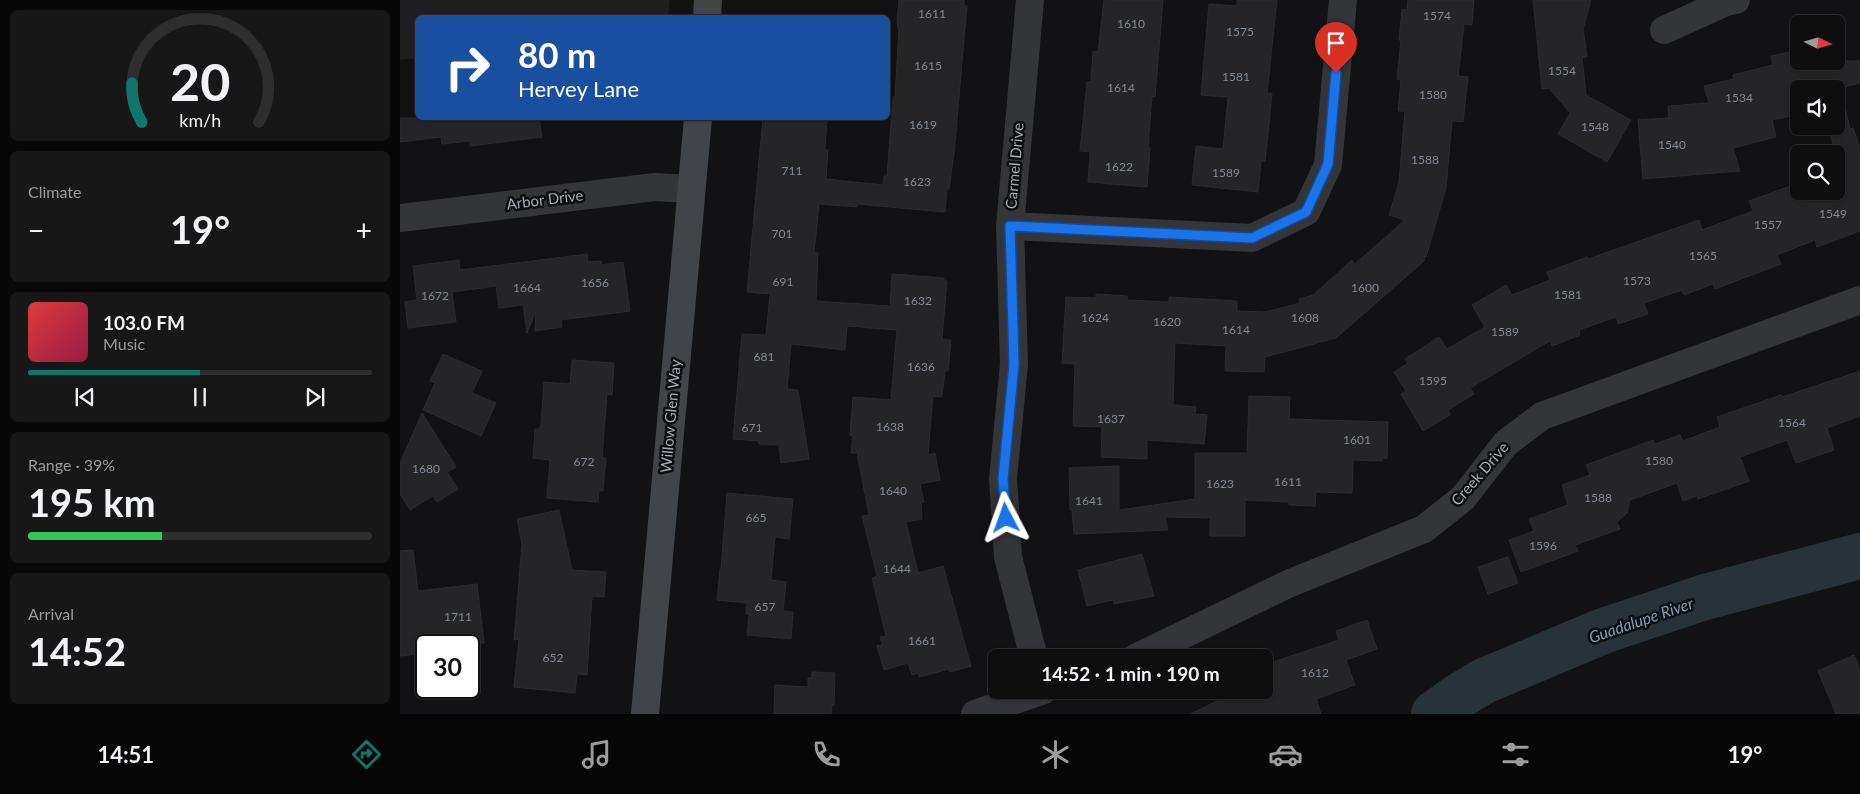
<!DOCTYPE html>
<meta charset="utf-8">
<style>
body{margin:0;font-family:Lato,sans-serif;background:#171718;color:#f1f3f6;height:100vh;display:flex;flex-direction:column;font-size:19px;white-space:nowrap}
*{box-sizing:border-box;margin:0}
p{font-size:16px;color:#9b9c9e}
.icon{flex:none;width:28px;height:28px;fill:none;stroke:currentColor;stroke-width:2;stroke-linecap:round;stroke-linejoin:round}
.map{position:relative;flex:1;overflow:hidden}
.sheet{display:flex;flex-direction:column;gap:10px;padding:10px;background:#080808;width:400px}
.sheet>*{flex:none}
.banner{position:absolute;left:15px;top:15px;width:475px;height:105px;border-radius:8px;box-shadow:0 1px 4px #0004,0 0 0 1px #2e2e2f;background:#1a4fa0;color:#fff;overflow:hidden}
.needle{width:32px;rotate:95deg}
.buttons{position:absolute;left:1390px;top:15px;display:grid;gap:10px}
.buttons a{display:grid;place-items:center;width:55px;height:55px;border-radius:8px;background:#0e0e0f;box-shadow:0 1px 4px #0004,0 0 0 1px #2e2e2f;font-size:25px}
.speed{position:absolute;left:15px;top:634px;display:flex;gap:10px;font-size:25px;font-weight:700;text-align:center}
.speed>*{display:grid;place-content:center;width:65px;height:65px;border-radius:50%;background:#0e0e0f;box-shadow:0 1px 4px #0004,0 0 0 1px #2e2e2f;line-height:1}
.speed .limit{border:2px solid #111;border-radius:8px;background:#fff;color:#111}
.pin{position:absolute;display:grid;place-items:center;width:42px;height:42px;color:#fff;margin:-51px -21px;border-radius:50% 50% 50% 0;rotate:-45deg;box-shadow:0 0 5px #0007}
.pin .icon{rotate:45deg}
.me{position:absolute;width:55px;margin:-28px;rotate:356deg;stroke-linejoin:round;filter:drop-shadow(0 0 4px #0008)}
.turn{display:flex;align-items:center;gap:18px;height:105px;padding:0 20px;font-size:22px}
.turn .icon{width:65px;height:65px;stroke-width:2.5}
.turn b{display:block;font-size:35px;line-height:42px}
.big{font-size:38px;font-weight:700;line-height:1.1}
.sheet .widget{flex:1;display:flex;flex-direction:column;justify-content:center;gap:8px;min-width:0;padding:0 18px;border-radius:8px;background:#171718}
.sheet .dial{align-items:center;gap:0}
.dial svg{height:130px;overflow:visible;fill:none;stroke:#2e2e2f;stroke-width:7;stroke-linecap:round;text-anchor:middle}
.dial text{fill:#f1f3f6;stroke:none}
.song{display:flex;align-items:center;gap:15px}
.cover{width:60px;height:60px;border-radius:8px;background:linear-gradient(135deg,hsl(0 70% 55%),hsl(340 70% 35%))}
.played{height:5px;border-radius:2px;background:linear-gradient(90deg,#0f766e 50%,#2e2e2f 50%)}
.keys{display:flex;justify-content:space-around;direction:ltr}
.heat{display:flex;justify-content:space-between;align-items:center;font-size:28px;direction:ltr}
.charge{height:8px;border-radius:4px;background:linear-gradient(90deg,#34c759 39%,#2e2e2f 0)}
.trip{position:absolute;left:588px;top:649px;width:285px;height:50px;border-radius:8px;background:#0e0e0f;box-shadow:0 1px 4px #0004,0 0 0 1px #2e2e2f;font-weight:700;line-height:50px;text-align:center}
.menu{display:flex;height:80px;justify-content:space-around;align-items:center;background:#060606;color:#9b9c9e}
.menu .icon{width:35px;height:35px}
.menu .on{color:#0f766e}
.menu b{font-size:22px;color:#f1f3f6}
main{display:flex;flex:1;min-height:0}
.map>svg:first-child{display:block}
</style>
<main>
<section class="sheet">
<div class="widget dial"><svg viewBox="0 0 100 80">
<path d="M14 69A42 42 0 1 1 86 69"/>
<path d="M14 69A42 42 0 0 1 8 45" stroke="#0f766e"/>
<text x="50" y="56" font-size="32" font-weight="700">20</text>
<text x="50" y="72" font-size="11">km/h</text>
</svg></div>
<div class="widget"><p>Climate</p>
<div class="heat"><a>−</a><b class="big">19°</b><a>+</a></div>
</div>
<div class="widget">
<div class="song"><i class="cover"></i><div><b>103.0 FM</b><p>Music</p></div></div>
<div class="played"></div>
<div class="keys"><svg class="icon" aria-label="previous" viewBox="0 0 24 24"><path d="M18 5L8 12l10 7zM5 5v14"/></svg><svg class="icon" aria-label="pause" viewBox="0 0 24 24"><path d="M8 5v14M16 5v14"/></svg><svg class="icon" aria-label="next" viewBox="0 0 24 24"><path d="M6 5l10 7-10 7zM19 5v14"/></svg></div>
</div>
<div class="widget"><p>Range · 39%</p><b class="big">195 km</b><div class="charge"></div></div>
<div class="widget"><p>Arrival</p><b class="big">14:52</b></div>
</section>
<div class="map">
<svg width="1460" height="714" viewBox="0 0 1460 714">
<rect width="100%" height="100%" fill="#121214"/>
<path fill="#1e1e21" d="M0,0H270L268,17L18,18L17,58L0,60Z"/>
<g fill="none" stroke-linecap="round" stroke-linejoin="round">
<path stroke="#273338" stroke-width="46" d="M1034,714L1059,696L1084,681L1203,631L1305,597L1460,556"/>
</g>
<path fill="#252528" stroke="#2c2c30" d="M499,0H564V6H567L554,153L549,189H547L545,212L457,204V207L419,204L414,253H418L416,301L490,306L492,274L544,278V281H547L542,339L551,340L548,371H545L542,397L533,396L528,455L535,453L540,480L520,484L524,502L521,503L522,519L506,522L518,573L543,566L571,666L550,672L549,669L519,677L518,673L512,675L508,663L484,670L477,646L482,645L480,637L486,636L472,578L477,576L462,516L469,515L457,453H451L453,436L450,435L453,397L491,400L497,330L447,326L445,350L391,344L387,389L398,390L409,459L381,463L379,445L359,444V441L333,439L342,334L366,335L370,294L347,292L363,118H427L425,150H428L426,179L483,185L484,176H487L493,97H495L499,28H498L497,21Z
M704,0H763L755,97L752,96L748,147L750,148L747,187L688,182L690,152L680,151L687,82H691L693,51L698,52Z
M837,0H877L867,93H872L869,124L865,161H861L858,192L792,185L796,146L823,149L828,97L801,95L809,4L837,6Z
M1008,0H1074L1072,25L1064,24L1058,76L1068,77L1063,122L1052,121L1046,188L1026,257L1025,256L1024,261L936,338L865,357L864,372L825,371L826,346L775,343L773,405L796,407L795,414L807,415L804,444L747,440V459L701,457L702,427L673,426L675,364L662,363L666,297L696,298V294L727,296V300L769,302V297L837,301V311L866,312L900,303L899,299L913,295L952,260L955,264L1005,220L989,215L999,182L1005,111H998L1001,80L997,79L1001,40H999L1002,9L1007,10Z
M1133,0H1191L1183,29L1187,57H1182L1186,95L1231,120L1207,162L1158,134L1170,113L1149,88L1142,89Z
M1399,50V61H1460V83L1441,88L1450,129L1453,128L1460,148V231L1417,247L1415,240L1377,255L1381,264L1315,289L1313,284L1284,295L1282,290L1244,303L1248,314L1218,324L1216,317L1179,330L1180,335L1152,346L1150,341L1070,388L1074,394L1048,410L1050,415L1023,431L1001,394L1006,391L994,372L1008,363L1005,359L1039,337L1047,349L1085,327L1072,305L1106,285L1112,295L1150,280L1147,272L1187,257L1188,259L1299,220L1302,230L1353,211L1349,201L1399,183V191H1436V170L1440,168L1428,126H1436V89H1399V114L1372,120L1376,137L1333,148L1340,171L1243,179L1238,120L1269,118L1268,106L1309,103L1304,86L1334,79L1333,75L1373,65L1371,56Z
M0,118H139L142,137L70,146V141L42,144L41,137L0,142Z
M187,254L188,262L201,261V265L223,262L230,311L161,320L162,327L135,331L136,311L127,333L123,305L99,308L96,286L52,292L56,322L8,328L5,302L17,300L13,266L59,260L60,270Z
M43,354L82,371L72,393L96,403L81,436L23,410L35,383L30,381Z
M172,360L214,363L212,395L207,394L202,458H206L203,491H199L198,502L147,498L150,460L133,458L135,429H140L141,424L144,382L170,384Z
M1460,371V416L1427,428L1434,450L1396,463L1387,440L1340,457L1349,481L1298,499L1297,496L1283,501L1277,483L1230,500L1227,513L1217,522L1220,529L1175,545L1178,551L1121,572L1109,540L1134,531L1129,519L1168,505L1162,485L1190,475L1186,465L1253,440L1255,444L1280,435L1283,441L1320,427L1317,417L1381,395L1382,397Z
M849,396L890,397L889,419L988,422L987,458H982V461L953,460L952,493L916,492L915,506L889,505V502L845,500V536H810V518L765,517L768,530L674,534L672,510H670L669,468L719,466V510L795,499V453H847Z
M22,413L56,467L47,472L58,489L37,502L33,496L10,510L0,494V463Z
M327,493L393,499L389,539L375,537L371,580L386,582L383,611L393,612L391,639L347,635L349,614H346L347,603L317,600L320,569H321Z
M159,510L172,570L206,572L204,597L192,596L187,675L177,674L175,693L114,687L119,639L114,640L122,544L117,519Z
M13,550L18,591L77,584L84,643L26,645V653L0,656V551Z
M742,554L754,596L714,604L713,600L687,606L678,570Z
M1108,557L1118,583L1088,594L1078,567Z
M967,620L977,649L946,660L955,685L916,699L921,714H791L839,690H864V665L939,640L936,631Z
M1454,655L1460,669V714H1436L1418,671Z
M412,672L435,673L434,705H432L431,714H374L375,685L408,687V678H412Z"/>
<g fill="none" stroke-linecap="round" stroke-linejoin="round">
<path stroke="#333539" stroke-width="28" d="M630,0L610,226L614,364L603,479L608,557L634,658
M1264,30L1326,2L1336,0
M0,218L255,187L291,189
M610,226L852,238L906,212L928,165L943,0
M735,658L888,584L1024,529L1063,498L1106,443L1142,416L1460,300
M575,714L644,690"/>
<path stroke="#414449" stroke-width="28" d="M307,18L308,0
M245,714L298,118"/>
</g>
<g fill="none" stroke-linecap="round" stroke-linejoin="round">
<defs>
<path id="route" d="M606,518L603,479L614,364L610,226L852,238L906,212L928,164L936,73"/>
</defs>
<use href="#route" stroke="#114b97" stroke-width="12"/>
<use href="#route" stroke="#1a73e8" stroke-width="9"/>
</g>
<g text-anchor="middle" stroke-width="5" stroke-linejoin="round" paint-order="stroke">
<g font-size="12" fill="#828992">
<text x="532" y="18">1611</text>
<text x="1037" y="20">1574</text>
<text x="731" y="28">1610</text>
<text x="840" y="36">1575</text>
<text x="528" y="70">1615</text>
<text x="1162" y="75">1554</text>
<text x="836" y="81">1581</text>
<text x="721" y="92">1614</text>
<text x="1033" y="99">1580</text>
<text x="1339" y="102">1534</text>
<text x="523" y="129">1619</text>
<text x="1195" y="131">1548</text>
<text x="1272" y="149">1540</text>
<text x="1025" y="164">1588</text>
<text x="719" y="171">1622</text>
<text x="392" y="175">711</text>
<text x="826" y="177">1589</text>
<text x="517" y="186">1623</text>
<text x="1433" y="218">1549</text>
<text x="1368" y="229">1557</text>
<text x="382" y="238">701</text>
<text x="1303" y="260">1565</text>
<text x="1237" y="285">1573</text>
<text x="383" y="286">691</text>
<text x="195" y="287">1656</text>
<text x="127" y="292">1664</text>
<text x="965" y="292">1600</text>
<text x="1168" y="299">1581</text>
<text x="35" y="300">1672</text>
<text x="518" y="305">1632</text>
<text x="695" y="322">1624</text>
<text x="905" y="322">1608</text>
<text x="767" y="326">1620</text>
<text x="836" y="334">1614</text>
<text x="1105" y="336">1589</text>
<text x="364" y="361">681</text>
<text x="521" y="371">1636</text>
<text x="1033" y="385">1595</text>
<text x="711" y="423">1637</text>
<text x="1392" y="427">1564</text>
<text x="490" y="431">1638</text>
<text x="352" y="432">671</text>
<text x="957" y="444">1601</text>
<text x="1259" y="465">1580</text>
<text x="184" y="466">672</text>
<text x="26" y="473">1680</text>
<text x="888" y="486">1611</text>
<text x="820" y="488">1623</text>
<text x="493" y="495">1640</text>
<text x="1198" y="502">1588</text>
<text x="689" y="505">1641</text>
<text x="356" y="522">665</text>
<text x="1143" y="550">1596</text>
<text x="497" y="573">1644</text>
<text x="365" y="611">657</text>
<text x="58" y="621">1711</text>
<text x="522" y="645">1661</text>
<text x="153" y="662">652</text>
<text x="915" y="677">1612</text>
</g>
<g font-size="15" fill="#a2abb6" stroke="#0d0d0f">
<text transform="translate(615 166) rotate(-85)" y="5">Carmel Drive</text>
<text transform="translate(145 200) rotate(-7)" y="5">Arbor Drive</text>
<text transform="translate(271 416) rotate(-85)" y="5">Willow Glen Way</text>
<text transform="translate(1080 474) rotate(-49)" y="5">Creek Drive</text>
</g>
<g font-size="16" font-style="italic" fill="#76a0b4" stroke="#0d0d0f">
<text transform="translate(1241 620) rotate(-19)" y="6">Guadalupe River</text>
</g>
</g>
</svg>
<div class="buttons">
<a><svg class="needle" viewBox="-14 -14 28 28"><path d="M0-13l5 13h-10z" fill="#e53935"/><path d="M0 13l5-13h-10z" fill="#9b9c9e"/></svg></a>
<a><svg class="icon" aria-label="sound" viewBox="0 0 24 24"><path d="M4 9h4l5-4v14l-5-4H4zM17 9q2 3 0 6"/></svg></a>
<a><svg class="icon" aria-label="search" viewBox="0 0 24 24"><circle cx="10" cy="10" r="6"/><path d="M15 15l6 6"/></svg></a>
</div>
<div class="speed"><div class="limit">30</div></div>
<div class="pin" style="left:936px;top:73px;background:#d93025"><svg class="icon" aria-label="arrive" viewBox="0 0 24 24"><path d="M6 21V4h12l-3 4 3 4H6"/></svg></div>
<svg class="me" style="left:606px;top:518px" viewBox="-20 -20 40 40"><path d="M0-17L14 15 0 8-14 15z" fill="#1a73e8" stroke="#fff" stroke-width="4"/></svg>
<div class="trip">14:52 · 1 min · 190 m</div>
<div class="banner">
<div class="turn"><svg class="icon" aria-label="right" viewBox="0 0 24 24"><path d="M7 20v-9h11M14 6l5 5-5 5"/></svg><div><b>80 m</b>Hervey Lane</div></div>
</div>
</div>
</main>
<nav class="menu">
<b>14:51</b>
<svg class="icon on" aria-label="directions" viewBox="0 0 24 24"><path d="M12 3l9 9-9 9-9-9zM9 14v-3h6M13 9l2 2-2 2"/></svg>
<svg class="icon" aria-label="music" viewBox="0 0 24 24"><path d="M9 18V5l10-2v13"/><circle cx="6" cy="18" r="3"/><circle cx="16" cy="16" r="3"/></svg>
<svg class="icon" aria-label="phone" viewBox="0 0 24 24"><path d="M5 4h4l2 5-3 2q2 4 5 5l2-3 5 2v4C11 20 4 13 5 4z"/></svg>
<svg class="icon" aria-label="climate" viewBox="0 0 24 24"><path d="M12 3v18M4 7l16 10M4 17L20 7"/></svg>
<svg class="icon" aria-label="car" viewBox="0 0 24 24"><path d="M5 17H2v-5l4-1 3-4h7l3 4 3 1v5h-3M9 17h6M6 11h13"/><circle cx="7" cy="17" r="2"/><circle cx="17" cy="17" r="2"/></svg>
<svg class="icon" aria-label="filters" viewBox="0 0 24 24"><path d="M4 7h16M4 17h16"/><circle cx="9" cy="7" r="2"/><circle cx="15" cy="17" r="2"/></svg>
<b>19°</b>
</nav>
